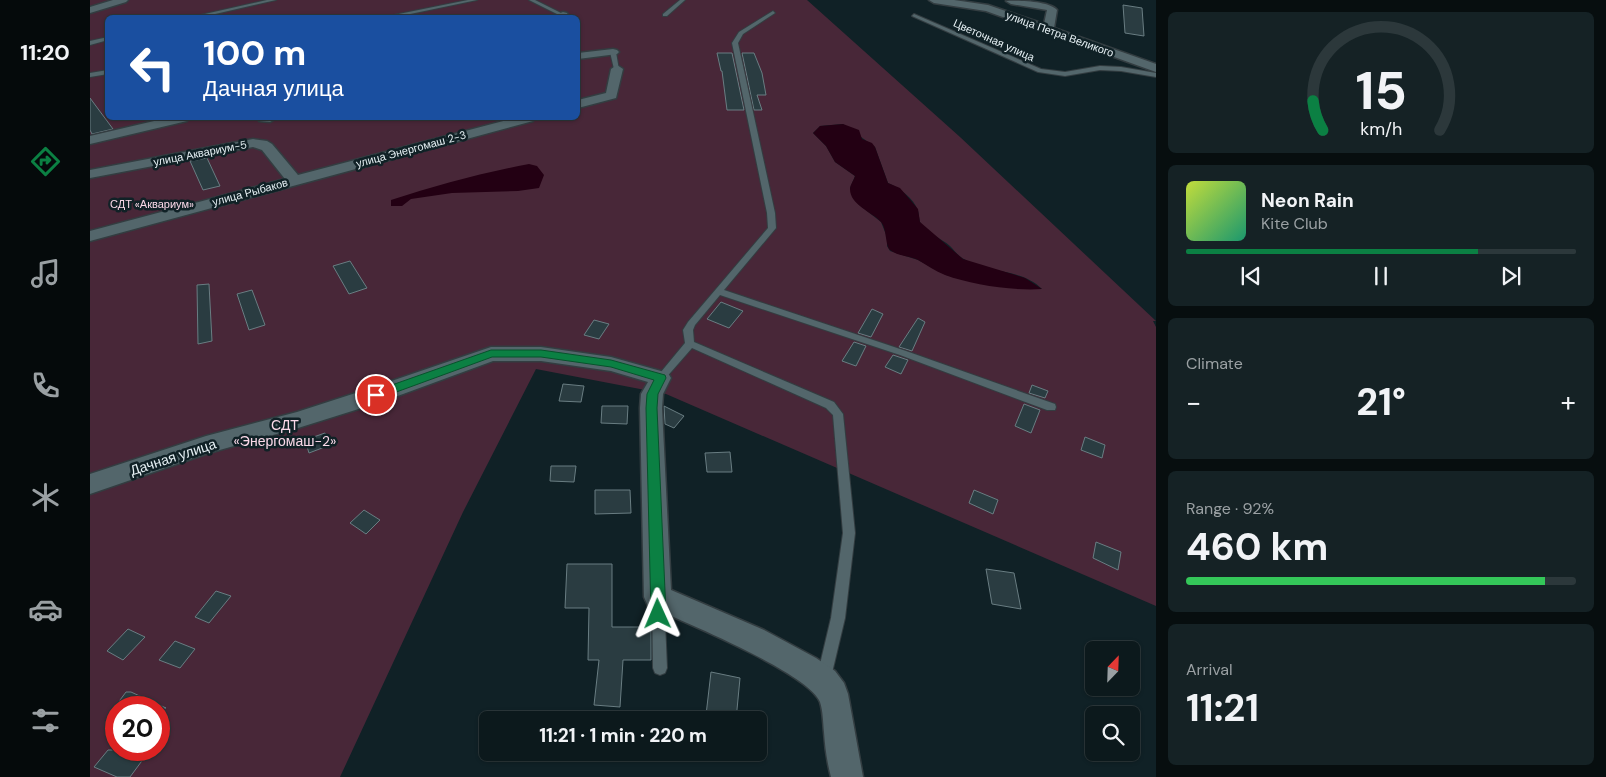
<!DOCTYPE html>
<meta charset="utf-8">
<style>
body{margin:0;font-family:"DM Sans",sans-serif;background:#152225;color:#f1f3f6;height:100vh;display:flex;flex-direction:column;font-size:19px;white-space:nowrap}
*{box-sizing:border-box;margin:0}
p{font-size:16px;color:#9aa0a3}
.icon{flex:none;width:28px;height:28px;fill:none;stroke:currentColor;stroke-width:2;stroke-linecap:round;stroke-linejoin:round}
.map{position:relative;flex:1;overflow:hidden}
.details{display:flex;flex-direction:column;gap:12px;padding:12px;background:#070e0f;width:450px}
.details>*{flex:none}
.hud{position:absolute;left:15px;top:15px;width:475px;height:105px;border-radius:8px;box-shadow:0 1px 4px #0004,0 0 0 1px #2c383b;background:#1a4fa0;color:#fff;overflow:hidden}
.needle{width:32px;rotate:23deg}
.buttons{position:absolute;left:995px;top:641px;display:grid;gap:10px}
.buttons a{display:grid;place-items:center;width:55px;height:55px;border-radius:8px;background:#0c191c;box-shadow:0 1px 4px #0004,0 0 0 1px #2c383b;font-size:25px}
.speed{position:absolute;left:15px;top:696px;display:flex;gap:10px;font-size:25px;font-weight:700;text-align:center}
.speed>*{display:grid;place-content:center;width:65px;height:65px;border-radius:50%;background:#0c191c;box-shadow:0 1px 4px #0004,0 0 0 1px #2c383b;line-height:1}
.speed .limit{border:8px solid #d22;background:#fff;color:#111}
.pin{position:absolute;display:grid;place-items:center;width:42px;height:42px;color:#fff;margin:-21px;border:2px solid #fff;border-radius:50%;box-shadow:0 1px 5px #0007}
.me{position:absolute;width:55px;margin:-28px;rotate:359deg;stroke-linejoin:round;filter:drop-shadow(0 0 4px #0008)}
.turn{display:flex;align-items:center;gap:18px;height:105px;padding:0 15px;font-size:22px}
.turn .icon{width:65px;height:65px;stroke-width:2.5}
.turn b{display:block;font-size:35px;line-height:42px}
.big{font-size:38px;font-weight:700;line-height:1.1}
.details .widget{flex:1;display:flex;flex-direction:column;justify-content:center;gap:8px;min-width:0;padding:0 18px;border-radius:8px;background:#152225}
.details .dial{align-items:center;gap:0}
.dial svg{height:130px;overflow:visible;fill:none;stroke:#2c383b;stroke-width:7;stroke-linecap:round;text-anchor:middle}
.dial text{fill:#f1f3f6;stroke:none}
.song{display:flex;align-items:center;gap:15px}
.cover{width:60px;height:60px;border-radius:8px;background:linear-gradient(135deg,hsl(70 70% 55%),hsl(160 70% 35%))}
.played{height:5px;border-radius:2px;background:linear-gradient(90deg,#0b8043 75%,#2c383b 75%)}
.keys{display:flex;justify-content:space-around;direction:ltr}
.heat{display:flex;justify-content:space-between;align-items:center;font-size:28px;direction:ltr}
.charge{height:8px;border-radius:4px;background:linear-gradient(90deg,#34c759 92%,#2c383b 0)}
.trip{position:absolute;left:389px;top:711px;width:288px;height:50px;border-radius:8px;background:#0c191c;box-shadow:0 1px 4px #0004,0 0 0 1px #2c383b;font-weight:700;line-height:50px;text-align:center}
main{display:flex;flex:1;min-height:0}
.tab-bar{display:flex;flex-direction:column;width:90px;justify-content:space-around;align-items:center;background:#050a0b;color:#9aa0a3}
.tab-bar .icon{width:35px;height:35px}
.tab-bar .current{color:#0b8043}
.tab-bar b{font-size:22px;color:#f1f3f6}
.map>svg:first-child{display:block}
</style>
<main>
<nav class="tab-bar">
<b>11:20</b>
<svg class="icon current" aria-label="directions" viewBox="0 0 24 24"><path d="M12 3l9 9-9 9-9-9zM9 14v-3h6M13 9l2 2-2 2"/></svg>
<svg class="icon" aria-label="music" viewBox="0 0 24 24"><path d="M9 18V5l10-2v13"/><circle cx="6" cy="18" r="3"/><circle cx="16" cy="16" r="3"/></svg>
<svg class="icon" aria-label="phone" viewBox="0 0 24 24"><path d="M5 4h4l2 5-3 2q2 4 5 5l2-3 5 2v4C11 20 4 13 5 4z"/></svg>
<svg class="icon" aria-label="climate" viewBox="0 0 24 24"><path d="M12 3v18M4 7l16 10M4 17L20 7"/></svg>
<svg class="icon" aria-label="car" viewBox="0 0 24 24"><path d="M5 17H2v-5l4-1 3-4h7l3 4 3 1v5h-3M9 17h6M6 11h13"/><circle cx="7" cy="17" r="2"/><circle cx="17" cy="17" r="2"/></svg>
<svg class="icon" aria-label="filters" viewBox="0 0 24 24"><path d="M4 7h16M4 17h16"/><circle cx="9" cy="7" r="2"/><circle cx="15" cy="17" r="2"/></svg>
</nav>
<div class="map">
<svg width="1066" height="777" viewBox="0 0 1066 777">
<rect width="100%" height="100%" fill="#102126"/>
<path fill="#482738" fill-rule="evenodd" d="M0,0H717L870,137L1066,321H1063L1066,327V606L576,394L446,369L373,512L250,777H0ZM18,18H488V118H18ZM753,124L785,147L798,183C809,188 824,198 828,211C829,214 829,219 830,222C836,233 851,238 860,246C864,250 868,256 874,259C897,274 932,268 952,289L880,281L856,275L828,260L800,251L797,246V237L791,222L768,204L760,188L765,176L745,162L736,146L723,133L730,126ZM26,708H69V750H26Z"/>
<path fill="#230013" d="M753,124L769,130L772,139L782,143L785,147L798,183L810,188L828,209L830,222L873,259L935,278L952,289C924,291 882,285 855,275C845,271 837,265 828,260C820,256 807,256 800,250C795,245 797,229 791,222C782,212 760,205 760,189C760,185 764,180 765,176L745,162L736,146L723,133L730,126Z
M439,164L447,166L454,175L449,188L428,191L362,193L321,199L312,206H301V200C346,185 392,173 439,164Z"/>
<path fill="#2a3c41" stroke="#697d82" d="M1033,5L1052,8L1054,36L1035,33Z
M627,53H642L654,110H637L632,71H631Z
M652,53H664L672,73L676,95H667L672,110H664Z
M0,98L23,129L2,134L0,130Z
M117,158L130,186L113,190L100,161Z
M260,261L277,288L259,294L243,266Z
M119,284L122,341L108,344L107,285Z
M162,290L175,325L159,330L147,294Z
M631,302L653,311L639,328L617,319Z
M782,309L793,314L781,337L768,333Z
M828,318L835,322L822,351L809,347Z
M504,320L519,324L509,339L494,335Z
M764,342L776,346L766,366L752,361Z
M803,355L818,360L811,374L795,367Z
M473,384L494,386L491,402L469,401Z
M942,385L958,391L955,398L939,393Z
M934,404L950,410L941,433L925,426Z
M512,406H538L537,424L511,423Z
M574,406L594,416L584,428L575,424Z
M235,433L240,445L219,453L215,440Z
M995,437L1015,445L1012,458L991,450Z
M640,452L642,472H617L615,453Z
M461,466H486L484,482L460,481Z
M505,490H540L541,513L505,514Z
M884,490L908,500L903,514L879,503Z
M274,510L290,520L276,534L260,523Z
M1006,542L1031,552L1028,570L1003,558Z
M477,564H522V627H561V660H533L530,707L504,705L509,660H498L499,608H475Z
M896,569L924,573L931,609L902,604Z
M126,591L141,596L119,623L105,617Z
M38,629L55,637L33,660L17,651Z
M85,641L105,649L90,668L69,660Z
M621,672L650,678L646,720L616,715Z
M36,692H41L76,708H24Z
M18,750H47L57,754L40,777H27L4,767Z"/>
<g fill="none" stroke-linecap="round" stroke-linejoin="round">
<defs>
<path id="lane" d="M177,0H186L108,18H97Z
M378,0H387L301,18H289Z
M439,0H445L475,15L471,16Z
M590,0H595L577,16H573V14Z
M683,11L685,13L653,34L648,43L685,213L686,228L634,290L816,351L965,404L966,407L965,410H957L810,355L630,295L605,325L603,330L604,342L744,402L753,414L765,533L755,618L741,677L739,682L734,684L729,682L727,677L741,618L753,533L743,415L736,408L602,348L574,380H568L566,378L595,343L593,330L598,322L678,228L677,213L642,43L649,32Z
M824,14L951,69L975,72L1010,66L1031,67L1066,73V77L1031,71L1010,70L975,76L948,72L822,16Z
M18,37V40L0,45V41Z
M523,50L526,52L529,70L524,69L520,52Z
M18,70V74L0,77V73Z
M568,592L573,594L574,598L577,668L575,673L570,675L565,673L563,668L562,598L563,594Z"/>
<path id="street" d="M23,0H38L36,2L0,13V7Z
M839,0H864L898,5L954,24L957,10L921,4L916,1C926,0 960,1 967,10L964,28L1066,64V72L896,11L844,3Z
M473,12L477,13L478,15L477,17L458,18Z
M523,49L527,50L529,52L527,54L488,59V53Z
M527,65L533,69L526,98L488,108V100L516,93L521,69Z
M77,118H99L97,121L0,144V136Z
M167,118H187L180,122L169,121Z
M425,118H445L443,121L0,241V231L195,179L172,150L163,147L0,178V170L163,139L177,141L182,144L208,175Z
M401,347H451L521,357L578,373L581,378L573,394L572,408L581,590L674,630L726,658L745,671L754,683L758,694L773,777H741C737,762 735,747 734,732C733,722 733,711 730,702C719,673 590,620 558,606L554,597L550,408L551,394L558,382L521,371L451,361H403L294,401L208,428L119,453L0,494V474L116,436L207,412L278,389Z"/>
</defs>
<use href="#lane" stroke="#333d41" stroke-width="2"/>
<use href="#street" stroke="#333d41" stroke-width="3"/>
<use href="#lane" fill="#53666b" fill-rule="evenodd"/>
<use href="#street" fill="#53666b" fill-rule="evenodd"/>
</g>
<path fill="#0b8043" stroke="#07532c" d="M401,350H451L521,360L575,375L576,378L568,394L567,408L576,614L574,619L568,621L563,619L561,614L556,408L557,394L564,380L521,367L451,357H402L290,398H282L280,395L282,392Z"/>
<g text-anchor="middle" stroke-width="5" stroke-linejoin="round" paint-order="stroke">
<g font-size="11" fill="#e6f0f4" stroke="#102126">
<text transform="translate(970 34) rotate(20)" y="4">улица Петра Великого</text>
<text transform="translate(904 40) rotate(24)" y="4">Цветочная улица</text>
<text transform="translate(321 149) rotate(-15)" y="4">улица Энергомаш 2-3</text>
<text transform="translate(110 153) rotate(-11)" y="4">улица Аквариум-5</text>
<text transform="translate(160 192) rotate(-15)" y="4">улица Рыбаков</text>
</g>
<g font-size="11" fill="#fad8e8" stroke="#102126">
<text x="62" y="208">СДТ «Аквариум»</text>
</g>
<g font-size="14" fill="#fad8e8" stroke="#102126">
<text x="195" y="430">СДТ<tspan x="195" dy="16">«Энергомаш-2»</tspan></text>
</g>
<g font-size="14" fill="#e6f0f4" stroke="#102126">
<text transform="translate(83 457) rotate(-18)" y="5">Дачная улица</text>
</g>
</g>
</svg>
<div class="buttons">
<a><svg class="needle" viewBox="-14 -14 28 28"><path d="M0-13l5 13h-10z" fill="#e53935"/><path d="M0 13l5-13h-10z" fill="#9aa0a3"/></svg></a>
<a><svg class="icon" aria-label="search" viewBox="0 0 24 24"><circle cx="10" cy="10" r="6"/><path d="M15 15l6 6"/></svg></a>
</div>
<div class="speed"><div class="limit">20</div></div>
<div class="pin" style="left:286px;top:395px;background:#d93025"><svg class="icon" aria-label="arrive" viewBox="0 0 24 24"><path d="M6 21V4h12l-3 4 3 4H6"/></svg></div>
<svg class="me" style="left:568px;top:614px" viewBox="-20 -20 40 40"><path d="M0-17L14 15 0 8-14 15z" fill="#0b8043" stroke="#fff" stroke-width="4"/></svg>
<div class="trip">11:21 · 1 min · 220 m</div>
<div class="hud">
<div class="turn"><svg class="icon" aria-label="left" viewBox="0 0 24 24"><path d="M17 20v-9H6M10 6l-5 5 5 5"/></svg><div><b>100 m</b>Дачная улица</div></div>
</div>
</div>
<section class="details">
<div class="widget dial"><svg viewBox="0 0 100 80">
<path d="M14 69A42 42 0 1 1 86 69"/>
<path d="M14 69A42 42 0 0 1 8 51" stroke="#0b8043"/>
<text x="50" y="56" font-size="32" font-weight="700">15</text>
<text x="50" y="72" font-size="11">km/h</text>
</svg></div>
<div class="widget">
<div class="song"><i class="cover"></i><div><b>Neon Rain</b><p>Kite Club</p></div></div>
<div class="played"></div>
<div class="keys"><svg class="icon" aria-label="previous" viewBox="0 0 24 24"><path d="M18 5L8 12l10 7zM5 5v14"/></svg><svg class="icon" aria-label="pause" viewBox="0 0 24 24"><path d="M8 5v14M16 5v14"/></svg><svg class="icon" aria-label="next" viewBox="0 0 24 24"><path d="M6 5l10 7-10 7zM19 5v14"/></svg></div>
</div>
<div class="widget"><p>Climate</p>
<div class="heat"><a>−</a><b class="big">21°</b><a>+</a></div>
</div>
<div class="widget"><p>Range · 92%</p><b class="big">460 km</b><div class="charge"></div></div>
<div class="widget"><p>Arrival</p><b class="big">11:21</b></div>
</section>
</main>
